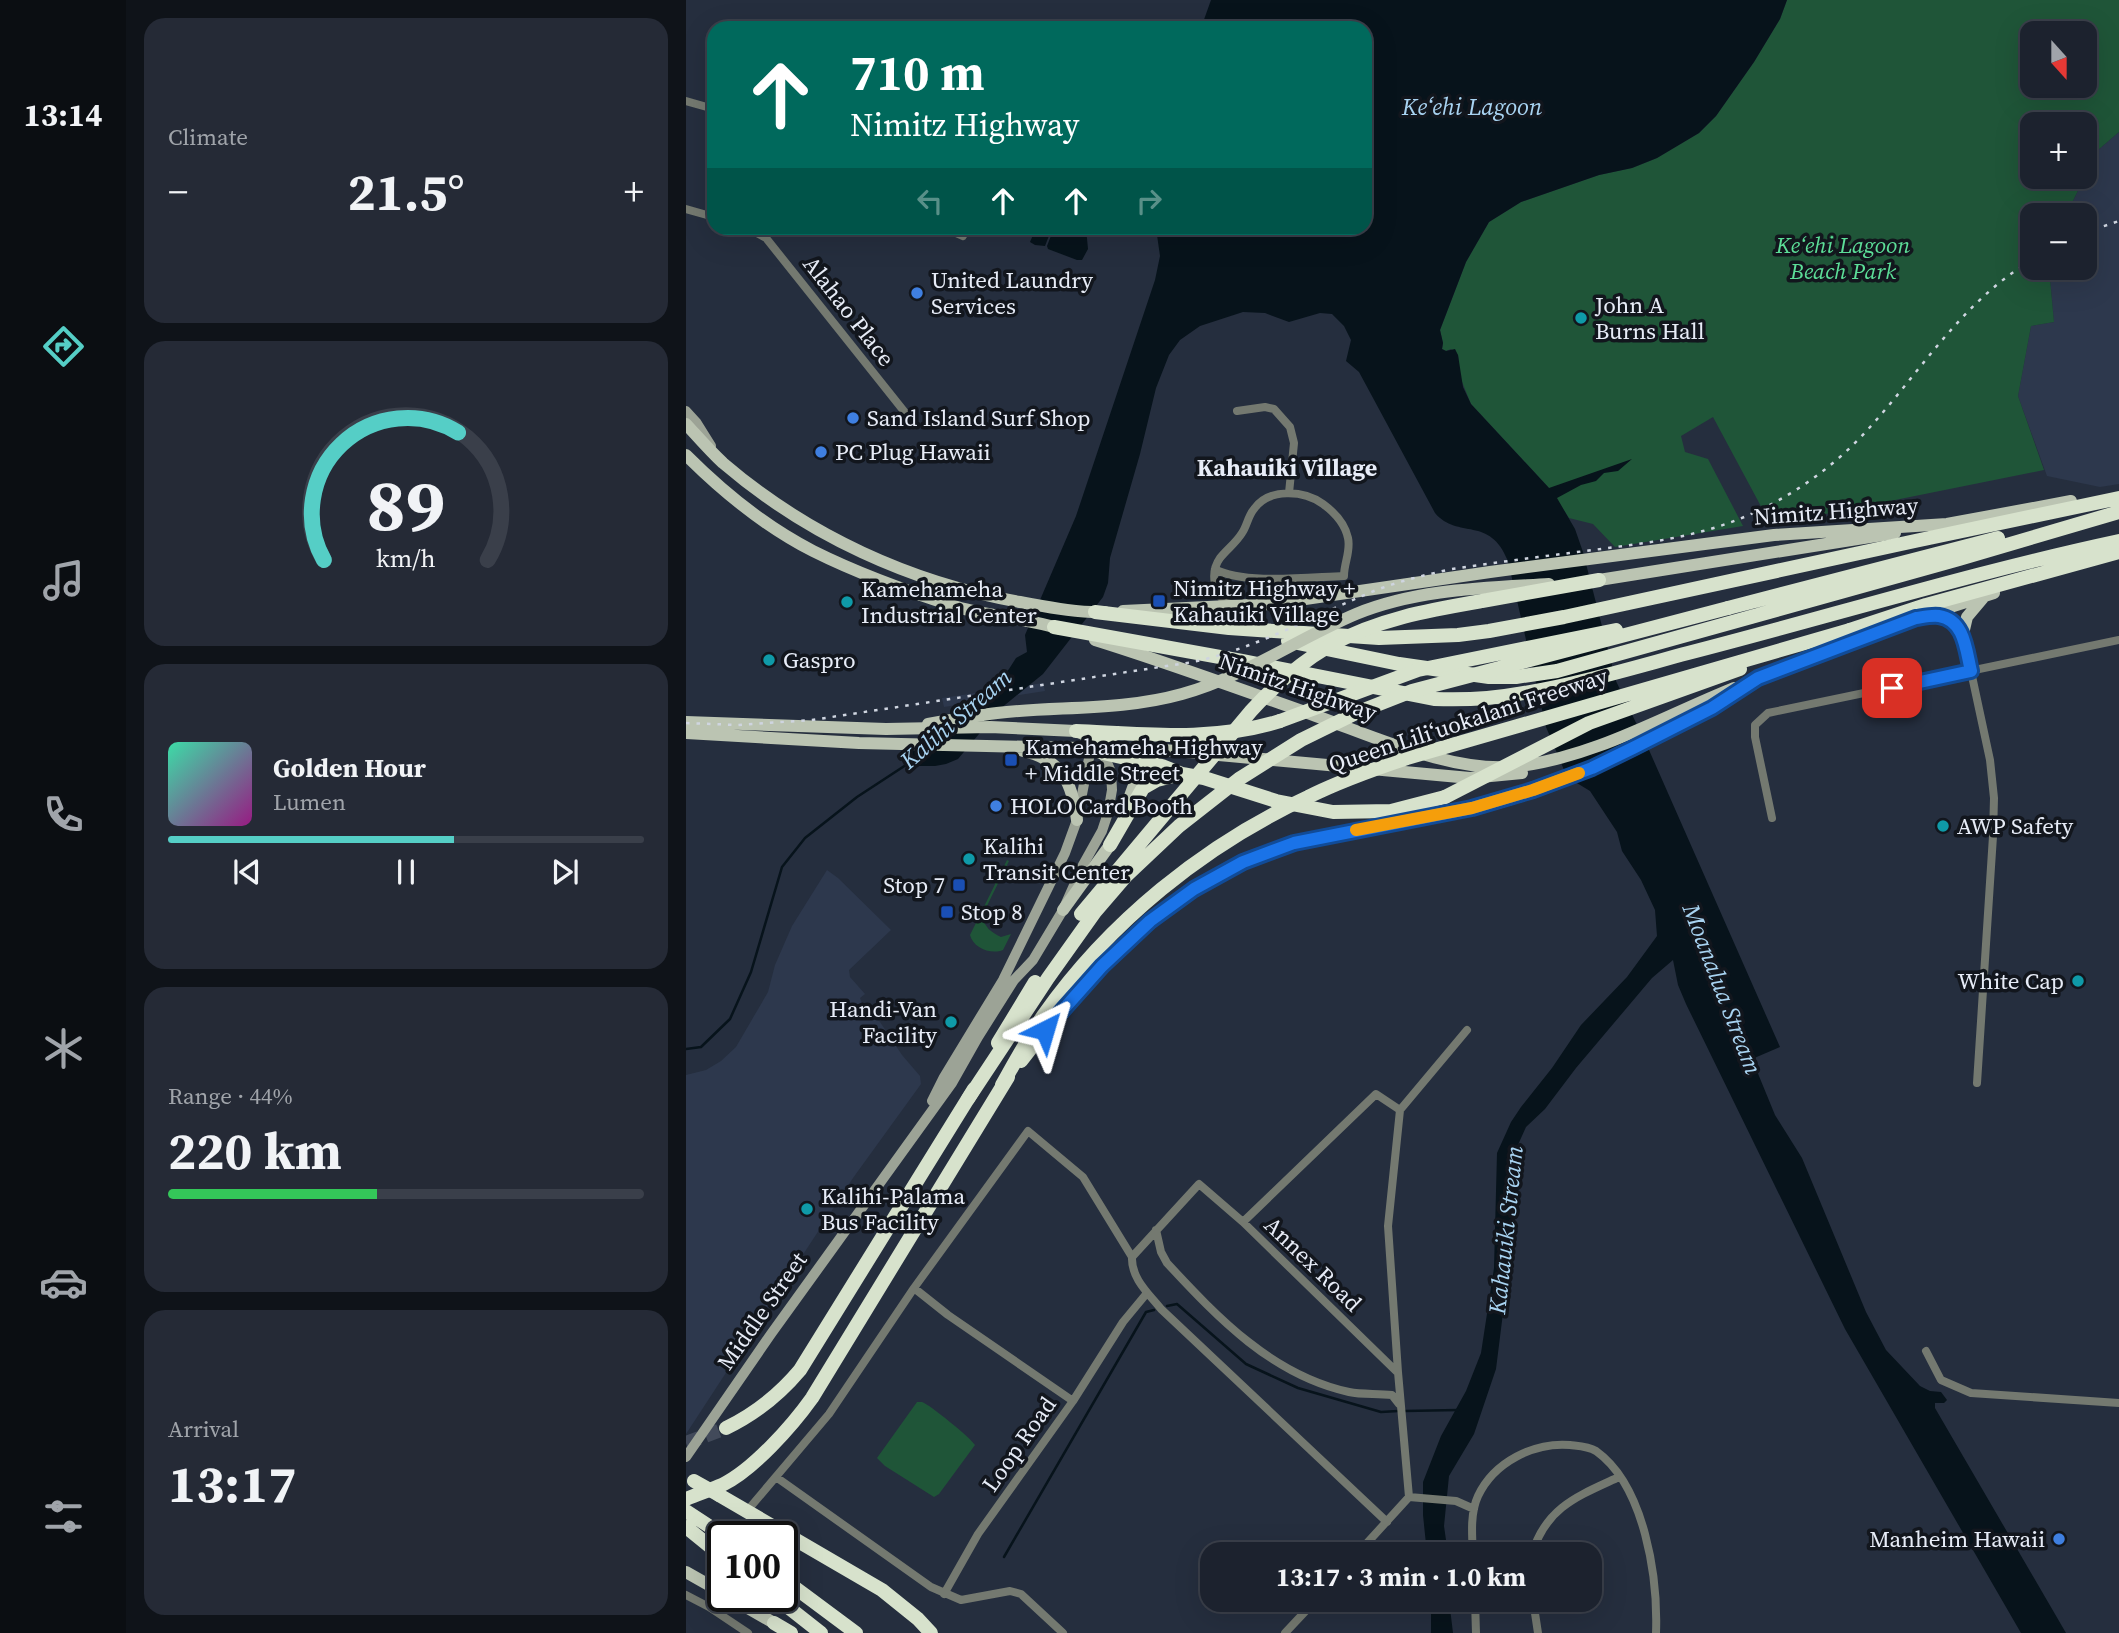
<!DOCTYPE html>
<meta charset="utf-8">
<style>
body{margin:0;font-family:"Source Serif 4",serif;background:#252a36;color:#f1f3f6;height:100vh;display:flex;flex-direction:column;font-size:26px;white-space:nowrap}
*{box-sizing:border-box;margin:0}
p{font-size:23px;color:#a0a4aa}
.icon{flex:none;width:38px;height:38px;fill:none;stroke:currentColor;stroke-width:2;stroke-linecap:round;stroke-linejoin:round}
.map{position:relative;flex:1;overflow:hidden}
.drawer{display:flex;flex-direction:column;gap:18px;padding:18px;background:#0f1319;width:560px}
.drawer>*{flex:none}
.guide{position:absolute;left:21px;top:21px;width:665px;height:214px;border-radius:21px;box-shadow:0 7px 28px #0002,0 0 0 2px #3a3f4a;background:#00695c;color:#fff;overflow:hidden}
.needle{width:46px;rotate:159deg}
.controls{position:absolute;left:1334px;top:21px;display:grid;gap:14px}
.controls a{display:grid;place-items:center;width:77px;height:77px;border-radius:14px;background:#1c222e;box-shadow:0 7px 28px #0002,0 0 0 2px #3a3f4a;font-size:35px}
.speed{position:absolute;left:21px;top:1521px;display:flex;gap:14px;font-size:35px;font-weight:700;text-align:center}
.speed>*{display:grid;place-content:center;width:91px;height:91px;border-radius:50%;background:#1c222e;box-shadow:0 7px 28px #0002,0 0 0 2px #3a3f4a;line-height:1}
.speed .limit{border:4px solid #111;border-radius:10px;background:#fff;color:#111}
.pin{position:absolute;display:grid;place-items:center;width:60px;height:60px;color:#fff;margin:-30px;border-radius:14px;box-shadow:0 4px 10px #0006}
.me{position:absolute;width:77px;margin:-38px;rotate:40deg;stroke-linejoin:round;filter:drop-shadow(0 0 5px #0008)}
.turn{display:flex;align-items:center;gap:24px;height:147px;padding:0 28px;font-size:32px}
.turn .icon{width:91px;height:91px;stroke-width:2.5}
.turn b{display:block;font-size:49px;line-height:60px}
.lanes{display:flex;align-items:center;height:66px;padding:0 28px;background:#0003;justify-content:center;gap:35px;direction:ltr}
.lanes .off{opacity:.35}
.big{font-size:52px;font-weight:700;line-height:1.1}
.drawer .tile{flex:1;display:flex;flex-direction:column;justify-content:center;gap:10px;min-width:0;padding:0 24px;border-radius:21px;background:#252a36}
.drawer .dial{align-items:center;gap:0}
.dial svg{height:182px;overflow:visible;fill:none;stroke:#3a3f4a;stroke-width:7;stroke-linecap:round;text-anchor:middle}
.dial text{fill:#f1f3f6;stroke:none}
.song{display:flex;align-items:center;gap:21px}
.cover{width:84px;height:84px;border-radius:10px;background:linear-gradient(135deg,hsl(160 70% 55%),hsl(310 70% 35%))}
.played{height:7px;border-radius:4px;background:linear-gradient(90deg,#55cec6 60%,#3a3f4a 60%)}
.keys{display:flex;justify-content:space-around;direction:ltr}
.heat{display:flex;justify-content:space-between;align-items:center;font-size:38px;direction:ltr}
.charge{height:10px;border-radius:5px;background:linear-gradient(90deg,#34c759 44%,#3a3f4a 0)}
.trip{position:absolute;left:514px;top:1542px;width:402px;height:70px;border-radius:21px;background:#1c222e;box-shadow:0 7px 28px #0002,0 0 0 2px #3a3f4a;font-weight:700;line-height:70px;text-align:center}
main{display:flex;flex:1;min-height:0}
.tabs{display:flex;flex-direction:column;width:126px;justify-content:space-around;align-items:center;background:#0b0e12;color:#a0a4aa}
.tabs .icon{width:49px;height:49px}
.tabs .on{color:#55cec6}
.tabs b{font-size:32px;color:#f1f3f6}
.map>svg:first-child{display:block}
</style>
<main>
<nav class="tabs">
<b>13:14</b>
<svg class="icon on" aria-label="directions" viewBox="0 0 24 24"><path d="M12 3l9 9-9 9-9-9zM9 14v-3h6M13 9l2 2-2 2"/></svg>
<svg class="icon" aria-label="music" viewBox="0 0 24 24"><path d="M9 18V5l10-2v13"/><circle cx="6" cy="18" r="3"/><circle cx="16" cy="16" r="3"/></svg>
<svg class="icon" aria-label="phone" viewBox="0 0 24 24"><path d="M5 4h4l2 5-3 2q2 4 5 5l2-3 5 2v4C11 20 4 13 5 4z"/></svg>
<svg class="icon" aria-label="climate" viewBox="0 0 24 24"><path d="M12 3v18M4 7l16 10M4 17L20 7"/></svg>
<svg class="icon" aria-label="car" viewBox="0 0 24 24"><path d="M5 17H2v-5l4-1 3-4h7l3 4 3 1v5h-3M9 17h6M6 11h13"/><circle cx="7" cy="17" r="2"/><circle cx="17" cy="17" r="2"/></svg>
<svg class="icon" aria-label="filters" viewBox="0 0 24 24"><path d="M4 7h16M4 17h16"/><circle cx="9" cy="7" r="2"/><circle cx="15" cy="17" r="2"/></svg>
</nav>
<section class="drawer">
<div class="tile"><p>Climate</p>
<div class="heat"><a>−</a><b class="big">21.5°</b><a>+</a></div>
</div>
<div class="tile dial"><svg viewBox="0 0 100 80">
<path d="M14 69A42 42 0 1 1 86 69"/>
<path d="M14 69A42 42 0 0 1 73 13" stroke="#55cec6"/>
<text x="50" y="56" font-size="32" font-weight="700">89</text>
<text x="50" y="72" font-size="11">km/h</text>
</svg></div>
<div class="tile">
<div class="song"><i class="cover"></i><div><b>Golden Hour</b><p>Lumen</p></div></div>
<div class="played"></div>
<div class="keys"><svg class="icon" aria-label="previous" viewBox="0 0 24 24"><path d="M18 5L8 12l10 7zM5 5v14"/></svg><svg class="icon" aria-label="pause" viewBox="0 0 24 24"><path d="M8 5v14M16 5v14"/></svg><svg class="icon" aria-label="next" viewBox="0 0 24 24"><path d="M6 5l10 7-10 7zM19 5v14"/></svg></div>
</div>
<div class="tile"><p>Range · 44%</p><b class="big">220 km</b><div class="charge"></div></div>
<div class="tile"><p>Arrival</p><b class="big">13:17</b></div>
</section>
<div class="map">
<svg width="1433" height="1633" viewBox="0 0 1433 1633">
<rect width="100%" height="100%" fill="#252e3e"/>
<path fill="#2d384d" d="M1433,132V484L1414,487L1361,476L1332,396L1345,326L1368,322L1363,268H1398V215H1380L1412,150Z
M357,683L359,691L258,707L256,698Z
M141,870L152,878L205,930L163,970L164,977L179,994L174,998L178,1008L182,1004L216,1055L234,1076L235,1084L167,1178L0,1434V1075L20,1070L35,1061L50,1047L82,992L89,965L106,926Z"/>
<path fill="#1f5538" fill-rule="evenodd" d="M1101,0H1433V132L1412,150L1380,215H1346V268H1363L1368,322L1345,326L1332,396L1358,470L1085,525L1027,417L995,436L999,452L1022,459L1057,526L929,547L907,524L883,518L863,488L785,404L774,377L772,355L765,349L760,351L756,349L757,343L754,330L780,262L803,222L835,202L913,175L946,168L971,158L1013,133L1030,116L1068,62L1094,19ZM1346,33H1398V86H1346ZM1346,124H1398V177H1346Z
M321,860L323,861L296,916C299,928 305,932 315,937L325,934L317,950C305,955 287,948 284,935Z
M231,1402C233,1402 235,1402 236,1402C243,1404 285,1438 289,1445L253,1494L248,1497L199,1466L191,1458Z"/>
<path fill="#07131b" d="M525,0H1101L1094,19L1068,62L1030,116L1013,133L971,158L946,168L913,175L835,202L803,222L780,262L754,330L757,343L756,349L760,351L769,349L772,355L777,387L785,404L863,488L946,459L932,471L918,473L910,481L895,485L871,498L889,529L897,552L930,681L963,750L1094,1047L1066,1059L1089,1115L1116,1158L1180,1312L1200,1350L1234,1386L1244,1391L1255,1392L1261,1400L1258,1403H1249V1408L1380,1633H1335L1159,1329L1000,1004L992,985L987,960L966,978L890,1068L859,1109L840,1127L831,1147L835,1169L810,1369L788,1434L763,1476L758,1526L762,1554H741L737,1515V1482L755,1436L780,1391L795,1353L808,1268L811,1153L825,1122L835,1107L866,1068L895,1025L941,977L971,936L969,910L955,880L936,851L931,832L904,791L881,777L860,727L822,561C804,515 772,540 749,513L673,372L660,361L665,340L658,326L646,314L634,313L603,322L579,313L557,312L514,326L494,340L483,355L470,388L454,454L424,558L422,583L417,597L357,674L314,709L272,759L260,764L249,766H230L222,763L220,760L221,754L225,751L280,702L317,676L323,669L330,658L341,652L339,635L390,516L469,280L474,256L470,228H679V28H515Z
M350,228H366L359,246L349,245L344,242Z
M368,228H400L402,249L396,260H391L362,249L361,246Z
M745,1600H763L767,1633H745Z"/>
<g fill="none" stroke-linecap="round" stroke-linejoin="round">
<path stroke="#07131b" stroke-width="2.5" d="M0,1049L15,1047L44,1019L65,972L96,867L119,838L171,797L223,763
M481,1306L491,1304L560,1364L612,1388L695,1412L712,1411
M719,1411L772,1410
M318,1557L460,1312L468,1310"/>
<path stroke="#424a5a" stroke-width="14" stroke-dasharray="14 7" stroke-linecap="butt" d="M0,1443L40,1428"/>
<path stroke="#747970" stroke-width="8" d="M0,101L28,109
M0,209L28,217
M62,228L80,238L229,425
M259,228L277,236
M551,411L579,407L588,409L604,427L608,443L603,493
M529,569C556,585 625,577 658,576C658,563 665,551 662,538C659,524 648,512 637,504C617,490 583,488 568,509C562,516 561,526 556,533C550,543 541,549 534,558C524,572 527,597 544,604
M1277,634L1304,760L1308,798L1307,836L1291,1083
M1086,818L1069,737V725L1082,713L1433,640
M557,1222L690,1094L714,1110
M470,1230L475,1252L481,1263C532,1318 586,1375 663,1392C677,1395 691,1393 706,1395L713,1404
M446,1257L513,1184L557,1222L711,1372
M228,1288L342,1131L397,1177L446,1257C445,1278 462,1293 475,1309L701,1522
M1240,1351L1255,1380L1285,1393L1433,1403
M387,1401L437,1322L461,1293
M90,1477L245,1587L275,1600L324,1591L335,1594L377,1633
M723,1497L770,1501L788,1509
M61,1511L143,1414L228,1288L262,1315L387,1401L292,1534L258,1594
M671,1554L723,1497L712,1372L702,1226L714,1110L781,1030
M787,1554C786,1536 784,1513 792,1496C808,1462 848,1442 884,1445C893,1446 902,1446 910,1451C959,1486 972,1578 970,1633
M846,1554C860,1507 892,1496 933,1477
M0,1595L23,1607L62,1633
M789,1600L790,1633
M847,1600L852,1633
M599,1633L630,1600"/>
<path stroke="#9ca396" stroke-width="10" d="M0,411L10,422L25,446
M246,1101L258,1077L317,980L379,853L391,820L405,748
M0,1457L85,1334L266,1083L292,1037L328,980L347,960L377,910L397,865L416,831L422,813L426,790L425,772L417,753"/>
<path stroke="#bbc4b2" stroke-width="12" d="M0,424C12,437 24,451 37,463C121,535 225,583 334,602C362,607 391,613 419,612
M0,455C37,492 80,527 127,551C171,573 223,592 271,607C305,617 341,618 375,629
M913,580L1209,533
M437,611L585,604L804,572L1088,535L1261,524L1385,501
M1245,617C1260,616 1267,623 1277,634
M1277,634L1281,617L1297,598
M409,640C483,663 556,690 630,716C689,737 771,775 834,766C910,756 978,716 1048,688
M1065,681L1230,618L1308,593
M0,722L200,729L304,727L390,731L397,734
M0,733L173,743L478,750L784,778L836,773
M337,751C377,760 386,783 391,820
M438,812L454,769L463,756
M377,910L424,845L427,839
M0,1572L37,1593
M41,1596L88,1623"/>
<path stroke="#d7e2cc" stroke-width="14" d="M1042,608L1312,538
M409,612L543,628L693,638L772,635L803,631L878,617L1229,541L1433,498
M368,627L556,661L748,699C776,700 805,699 832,694C890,685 946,668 1002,653C1146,616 1288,572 1433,541
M1164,630L1240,605L1433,552
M602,641L713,664L803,677H830L871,671L1273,559L1433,512
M390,731C458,734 528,742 594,721
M432,733L414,739L405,748L417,753L476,766L496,774L518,778L590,801L647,812L705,811L759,797
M424,845L457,788L471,780L495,774
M312,1043L349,982
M335,1061C410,964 489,881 609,843C668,830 728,822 787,808C888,785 985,734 1072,678
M40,1428C69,1414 93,1395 114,1370L288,1089
M33,1495L196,1590L232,1619L245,1633
M0,1499C12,1494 24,1490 36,1485C67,1470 106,1426 126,1398L322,1077
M0,1511L38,1536
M0,1527L37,1557
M96,1578L170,1633
M88,1596L135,1633
M88,1623L105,1633"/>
<path stroke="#cfd5e0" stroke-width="2.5" stroke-dasharray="3.5 7" stroke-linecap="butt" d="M1398,233L1433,221
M0,723L51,725L126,720L507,662C571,648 627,616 688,591C713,581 739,575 766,569C813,562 860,556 907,550C944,545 981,541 1017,531C1081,514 1141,476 1185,426C1237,368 1277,301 1346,260"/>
<path stroke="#bbc4b2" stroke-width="12" d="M242,724C265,720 288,716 311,713C373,706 435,711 496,694C558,677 611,639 670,614C731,589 798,588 863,584"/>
<path stroke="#d7e2cc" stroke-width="14" d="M594,721L732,670L930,630
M759,797L903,723L1054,669
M395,914L565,711C588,686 614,663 643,646C691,619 744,610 796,601C835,594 874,587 913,580
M316,1085C329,1062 342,1038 357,1016C423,922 518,845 622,797C654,781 688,769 721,758L1164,630
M282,1099L362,978L409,912L440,876L493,826L553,779L615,740L670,713L726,691L1042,608
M8,1481L33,1495"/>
</g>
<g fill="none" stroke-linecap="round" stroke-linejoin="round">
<defs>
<path id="route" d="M359,1030L416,966L464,921L508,889L557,862L608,843L786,808L847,790L906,768L947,748L1026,708L1072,678L1230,618C1237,617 1246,615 1253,616C1279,620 1280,651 1285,671L1206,688"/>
</defs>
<use href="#route" stroke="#114b97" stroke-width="18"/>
<use href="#route" stroke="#1a73e8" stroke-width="12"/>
<path stroke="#f59e0b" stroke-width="12" d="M670,830L786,808L847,790L893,773"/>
</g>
<g fill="#3f7fe0" stroke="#12161d" stroke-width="2.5">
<circle cx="231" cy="293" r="7"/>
<circle cx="167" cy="418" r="7"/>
<circle cx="135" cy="452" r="7"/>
<circle cx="310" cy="806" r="7"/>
<circle cx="1373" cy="1539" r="7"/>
</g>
<g fill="#0f9aa8" stroke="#12161d" stroke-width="2.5">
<circle cx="895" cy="318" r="7"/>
<circle cx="161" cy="602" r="7"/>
<circle cx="83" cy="660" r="7"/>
<circle cx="1257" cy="826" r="7"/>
<circle cx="283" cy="859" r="7"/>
<circle cx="1392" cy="981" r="7"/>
<circle cx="265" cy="1022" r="7"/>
<circle cx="121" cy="1209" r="7"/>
</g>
<g fill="#1a4fb4" stroke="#12161d" stroke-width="2.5">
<rect x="466" y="594" width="14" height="14" rx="3.5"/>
<rect x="318" y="753" width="14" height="14" rx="3.5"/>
<rect x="266" y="878" width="14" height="14" rx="3.5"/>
<rect x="254" y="905" width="14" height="14" rx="3.5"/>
</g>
<g text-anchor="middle" stroke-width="7" stroke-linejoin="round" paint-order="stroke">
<g font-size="23" font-style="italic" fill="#5cde98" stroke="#12161d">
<text x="1157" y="253">Keʻehi Lagoon<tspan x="1157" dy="26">Beach Park</tspan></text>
</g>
<g font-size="23" fill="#e7ecf7" stroke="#12161d" text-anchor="start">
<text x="245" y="288">United Laundry<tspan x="245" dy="26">Services</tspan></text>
<text x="909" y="313">John A<tspan x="909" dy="26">Burns Hall</tspan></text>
<text x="181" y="426">Sand Island Surf Shop</text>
<text x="149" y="460">PC Plug Hawaii</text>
<text x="487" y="596">Nimitz Highway +<tspan x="487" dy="26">Kahauiki Village</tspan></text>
<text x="175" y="597">Kamehameha<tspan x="175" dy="26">Industrial Center</tspan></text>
<text x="97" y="668">Gaspro</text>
<text x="339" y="755">Kamehameha Highway<tspan x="339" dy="26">+ Middle Street</tspan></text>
<text x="324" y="814">HOLO Card Booth</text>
<text x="1271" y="834">AWP Safety</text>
<text x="297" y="854">Kalihi<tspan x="297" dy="26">Transit Center</tspan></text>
<text x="259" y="893" text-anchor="end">Stop 7</text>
<text x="275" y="920">Stop 8</text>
<text x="1378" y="989" text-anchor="end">White Cap</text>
<text x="251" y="1017" text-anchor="end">Handi-Van<tspan x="251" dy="26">Facility</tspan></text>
<text x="135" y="1204">Kalihi-Palama<tspan x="135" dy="26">Bus Facility</tspan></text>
<text x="1359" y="1547" text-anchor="end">Manheim Hawaii</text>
</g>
<g font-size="23" fill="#e7ecf7" stroke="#12161d">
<text transform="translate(163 311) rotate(52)" y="8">Alahao Place</text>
<text transform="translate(1150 511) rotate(-4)" y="8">Nimitz Highway</text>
<text transform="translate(612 687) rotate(19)" y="8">Nimitz Highway</text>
<text transform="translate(782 720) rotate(-18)" y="8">Queen Liliʻuokalani Freeway</text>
<text transform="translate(627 1264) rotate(44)" y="8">Annex Road</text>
<text transform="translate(76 1311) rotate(-55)" y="8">Middle Street</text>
<text transform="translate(333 1444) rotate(-55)" y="8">Loop Road</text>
</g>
<g font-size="24" font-style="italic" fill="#a8d3f1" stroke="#12161d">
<text x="786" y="115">Keʻehi Lagoon</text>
<text transform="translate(270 719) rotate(-41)" y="8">Kalihi Stream</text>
<text transform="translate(1036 989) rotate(69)" y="8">Moanalua Stream</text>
<text transform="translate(820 1230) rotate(-84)" y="8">Kahauiki Stream</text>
</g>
<g font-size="24" font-weight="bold" fill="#e7ecf7" stroke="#12161d">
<text x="601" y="476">Kahauiki Village</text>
</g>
</g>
</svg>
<div class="controls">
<a><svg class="needle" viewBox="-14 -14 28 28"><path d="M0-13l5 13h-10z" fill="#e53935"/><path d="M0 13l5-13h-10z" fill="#a0a4aa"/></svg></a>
<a>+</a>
<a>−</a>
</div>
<div class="speed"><div class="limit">100</div></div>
<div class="pin" style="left:1206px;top:688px;background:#d93025"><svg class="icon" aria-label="arrive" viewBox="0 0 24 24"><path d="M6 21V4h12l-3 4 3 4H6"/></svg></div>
<svg class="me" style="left:359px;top:1030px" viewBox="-20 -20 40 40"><path d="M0-17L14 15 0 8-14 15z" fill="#1a73e8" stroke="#fff" stroke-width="4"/></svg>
<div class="trip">13:17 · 3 min · 1.0 km</div>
<div class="guide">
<div class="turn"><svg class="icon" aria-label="ahead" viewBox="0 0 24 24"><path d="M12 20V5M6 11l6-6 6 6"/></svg><div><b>710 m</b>Nimitz Highway</div></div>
<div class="lanes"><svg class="icon off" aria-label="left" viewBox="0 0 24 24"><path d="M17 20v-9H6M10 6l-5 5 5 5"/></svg><svg class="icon" aria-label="ahead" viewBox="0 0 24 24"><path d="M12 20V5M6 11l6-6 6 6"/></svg><svg class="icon" aria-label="ahead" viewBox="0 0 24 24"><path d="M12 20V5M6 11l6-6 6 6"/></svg><svg class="icon off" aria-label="right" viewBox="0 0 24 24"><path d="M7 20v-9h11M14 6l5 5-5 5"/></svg></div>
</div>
</div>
</main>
